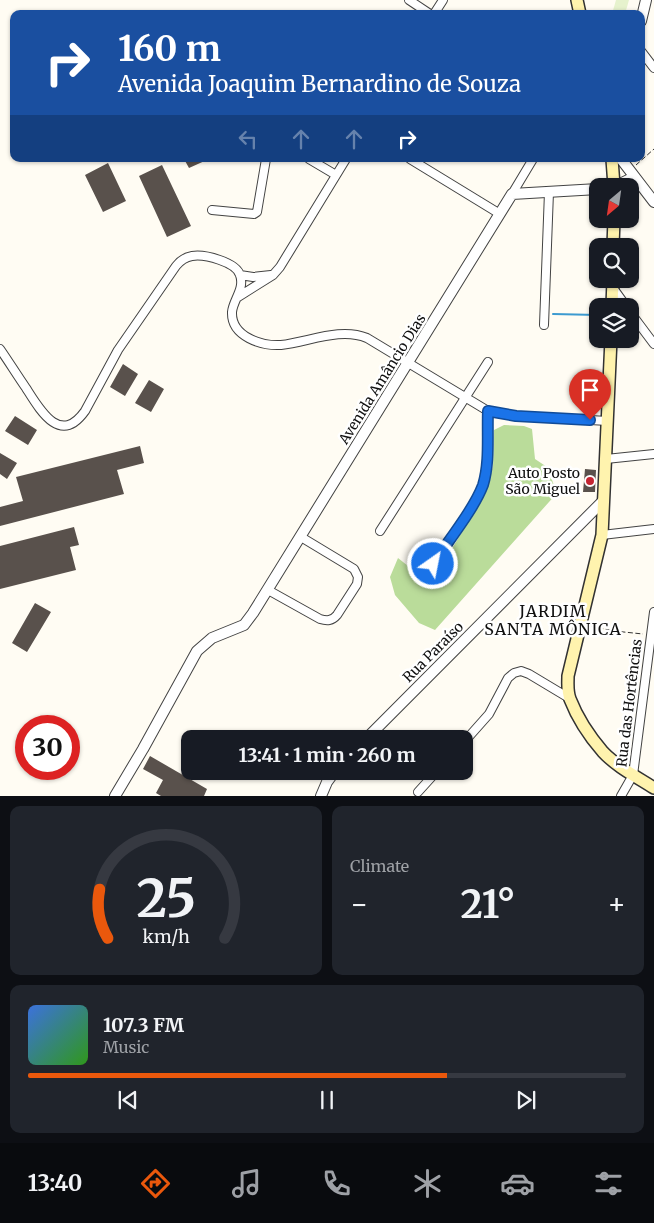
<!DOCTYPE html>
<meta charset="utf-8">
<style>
body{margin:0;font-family:Merriweather,serif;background:#20242c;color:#f1f3f6;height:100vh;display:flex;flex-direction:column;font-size:19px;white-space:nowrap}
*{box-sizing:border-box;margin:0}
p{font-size:16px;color:#9ea1a6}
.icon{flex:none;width:28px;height:28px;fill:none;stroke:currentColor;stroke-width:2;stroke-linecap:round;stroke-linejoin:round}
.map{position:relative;height:796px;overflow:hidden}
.sheet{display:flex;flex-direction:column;gap:10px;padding:10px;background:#0d0f14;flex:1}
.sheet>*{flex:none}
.guide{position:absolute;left:10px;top:10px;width:635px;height:152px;border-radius:10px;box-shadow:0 1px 4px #0004;background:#1a4fa0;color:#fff;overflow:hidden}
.needle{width:32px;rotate:209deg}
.buttons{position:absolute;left:589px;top:178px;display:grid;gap:10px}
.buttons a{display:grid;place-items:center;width:50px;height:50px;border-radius:10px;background:#171b24;box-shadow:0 1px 4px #0004;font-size:25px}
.speed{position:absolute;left:15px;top:715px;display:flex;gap:10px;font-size:25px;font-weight:700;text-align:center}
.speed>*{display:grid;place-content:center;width:65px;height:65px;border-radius:50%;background:#171b24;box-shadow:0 1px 4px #0004;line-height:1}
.speed .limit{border:8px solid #d22;background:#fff;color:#111}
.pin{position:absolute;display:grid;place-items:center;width:42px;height:42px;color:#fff;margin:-51px -21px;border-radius:50% 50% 50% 0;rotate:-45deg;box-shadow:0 0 5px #0007}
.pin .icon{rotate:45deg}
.me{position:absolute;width:55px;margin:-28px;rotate:33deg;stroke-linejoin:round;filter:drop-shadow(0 0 4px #0008)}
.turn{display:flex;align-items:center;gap:18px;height:105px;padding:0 25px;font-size:22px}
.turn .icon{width:65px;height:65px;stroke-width:2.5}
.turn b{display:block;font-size:35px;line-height:42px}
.lanes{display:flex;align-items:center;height:48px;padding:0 25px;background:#0003;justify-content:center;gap:25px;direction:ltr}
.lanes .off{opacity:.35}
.big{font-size:38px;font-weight:700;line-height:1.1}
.sheet .widget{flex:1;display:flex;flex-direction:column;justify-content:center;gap:8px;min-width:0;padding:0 18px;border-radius:10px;background:#20242c}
.sheet .dial{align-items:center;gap:0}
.dial svg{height:130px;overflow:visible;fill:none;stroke:#363941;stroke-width:7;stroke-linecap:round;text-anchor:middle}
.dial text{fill:#f1f3f6;stroke:none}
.song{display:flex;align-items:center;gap:15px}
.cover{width:60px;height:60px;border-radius:8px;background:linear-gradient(135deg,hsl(220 70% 55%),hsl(110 70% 35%))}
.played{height:5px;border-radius:2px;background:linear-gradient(90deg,#ea580c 70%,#363941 70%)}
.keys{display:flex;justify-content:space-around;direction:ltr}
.heat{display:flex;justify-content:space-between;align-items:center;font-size:28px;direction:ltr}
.sheet .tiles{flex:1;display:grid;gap:10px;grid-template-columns:1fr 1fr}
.widget:last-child{grid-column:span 2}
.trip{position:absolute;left:181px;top:730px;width:292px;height:50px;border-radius:10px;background:#171b24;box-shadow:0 1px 4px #0004;font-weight:700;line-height:50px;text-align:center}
.tabs{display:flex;height:80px;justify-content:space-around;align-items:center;background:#090b0e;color:#9ea1a6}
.tabs .icon{width:35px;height:35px}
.tabs .current{color:#ea580c}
.tabs b{font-size:22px;color:#f1f3f6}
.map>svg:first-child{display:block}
</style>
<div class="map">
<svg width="654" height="796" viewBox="0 0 654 796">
<rect width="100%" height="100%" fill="#fffcf3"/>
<path fill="#badc9a" d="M504,425L524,426L532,429L535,459L547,467L557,493L435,630L419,623L395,595L390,577L398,558L428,582L439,570L485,494L493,466L494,430Z"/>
<path fill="#e6f2cd" d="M616,0H629L625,14H612Z"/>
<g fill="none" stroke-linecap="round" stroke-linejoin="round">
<path stroke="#3c9ad0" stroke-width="2" d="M553,314L598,315"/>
</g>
<path fill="#59514c" d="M184,159H209L189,168Z
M108,163L126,201L103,212L85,175Z
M162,165L191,226L167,237L139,176Z
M123,364L138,374L125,396L110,387Z
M149,380L164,389L151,412L135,403Z
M15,416L37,430L28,445L5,431Z
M140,446L144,463L117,470L124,494L0,526V507L23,501L16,477Z
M0,453L17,463L7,479L0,474Z
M585,469L596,470L595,492H583Z
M74,527L79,545L70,547L76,570L0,589V546Z
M35,603L51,612L27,652L12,643Z
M150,756L207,789L204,796H161L156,793L163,780L143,769Z"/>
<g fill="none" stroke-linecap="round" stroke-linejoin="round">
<defs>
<path id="minor" d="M409,0L430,14
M434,14L443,0
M641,51L654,68
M309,159L336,175
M410,159L500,214
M512,194L533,159
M212,210L254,214L257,212L266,159
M240,275L253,277L271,275
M613,288L626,306
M238,297L273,275L280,267L346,159
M630,312L654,344
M544,325L549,192
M0,349C9,362 17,375 26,388C40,410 60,446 85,411L118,350L176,266C180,261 185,257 192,256C205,254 236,262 240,275C245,289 233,300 232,312C231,337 262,346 281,345C309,342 340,327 367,338L488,411L516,416L608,421
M606,459L654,454
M380,531L488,362
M602,535L654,529
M433,564C448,541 474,509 483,485C490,462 487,434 488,411
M268,590L320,619C327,621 332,621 337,615L357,584L358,577L354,569L301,537
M465,741L489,714L508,678L514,673L521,671L529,674L569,698
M418,792L437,771
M621,796L633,775L654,612"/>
<path id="tertiary" d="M641,21L646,0
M621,159L654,202
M616,186L634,177
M366,739L604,500
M115,796L143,749L197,651L212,638L244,625L253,613L512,194L598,189
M321,796L327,782L335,771"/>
<path id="secondary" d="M577,0L580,14
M612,159L614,186
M613,246L614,219
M612,306L613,279
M611,339L602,535L568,676C568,684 567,691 570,699C577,717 590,737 603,752C617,767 637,777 654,788"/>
</defs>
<use href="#minor" stroke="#434343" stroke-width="10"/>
<use href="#tertiary" stroke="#434343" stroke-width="12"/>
<use href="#secondary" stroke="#323232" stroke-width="14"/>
<path stroke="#323232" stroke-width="1" stroke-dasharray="5 2.5" stroke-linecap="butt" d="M636,165L654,149
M591,626L614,631L643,634"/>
<use href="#minor" stroke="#fff" stroke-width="8"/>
<use href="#tertiary" stroke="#fff" stroke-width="10"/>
<use href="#secondary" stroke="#fff3ae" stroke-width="11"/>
</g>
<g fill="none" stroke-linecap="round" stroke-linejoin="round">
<defs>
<path id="route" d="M433,564C448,541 474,509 483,485C490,462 487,435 488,411L516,416L590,420"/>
</defs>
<use href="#route" stroke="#114b97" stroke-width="12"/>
<use href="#route" stroke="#1a73e8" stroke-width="9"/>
</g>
<circle fill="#c42431" stroke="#fff" stroke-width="2" cx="590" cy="481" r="5"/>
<g text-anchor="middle" stroke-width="5" stroke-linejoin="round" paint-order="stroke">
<g font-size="14" fill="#101010" stroke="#fff">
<text transform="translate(382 379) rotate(-58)" y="5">Avenida Amâncio Dias</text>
<text transform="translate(433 652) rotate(-45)" y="5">Rua Paraíso</text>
<text transform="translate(629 703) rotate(-83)" y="5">Rua das Hortências</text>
</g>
<g font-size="14" fill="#101010" stroke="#fff" text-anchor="end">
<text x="580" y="478">Auto Posto<tspan x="580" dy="16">São Miguel</tspan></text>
</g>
<g font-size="16" letter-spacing="1" fill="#101010" stroke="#fff">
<text x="553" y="617">JARDIM<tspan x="553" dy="18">SANTA MÔNICA</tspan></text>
</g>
</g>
</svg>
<div class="buttons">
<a><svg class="needle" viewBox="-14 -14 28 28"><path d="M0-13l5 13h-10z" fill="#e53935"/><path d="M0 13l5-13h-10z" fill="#9ea1a6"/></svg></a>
<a><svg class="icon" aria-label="search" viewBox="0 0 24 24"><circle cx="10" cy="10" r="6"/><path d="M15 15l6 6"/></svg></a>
<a><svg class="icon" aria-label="layers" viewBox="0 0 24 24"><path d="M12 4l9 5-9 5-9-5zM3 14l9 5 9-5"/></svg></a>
</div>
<div class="speed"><div class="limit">30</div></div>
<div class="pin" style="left:590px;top:420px;background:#d93025"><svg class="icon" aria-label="arrive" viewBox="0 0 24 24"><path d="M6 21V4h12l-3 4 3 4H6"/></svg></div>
<svg class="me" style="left:433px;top:564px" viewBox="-20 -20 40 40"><circle r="17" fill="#1a73e8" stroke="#fff" stroke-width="3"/><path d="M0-11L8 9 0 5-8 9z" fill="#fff"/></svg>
<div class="trip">13:41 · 1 min · 260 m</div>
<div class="guide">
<div class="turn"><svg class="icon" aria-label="right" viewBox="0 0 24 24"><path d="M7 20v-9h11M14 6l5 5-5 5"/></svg><div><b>160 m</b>Avenida Joaquim Bernardino de Souza</div></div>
<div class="lanes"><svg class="icon off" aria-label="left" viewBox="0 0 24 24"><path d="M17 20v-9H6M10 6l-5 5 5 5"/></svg><svg class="icon off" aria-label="ahead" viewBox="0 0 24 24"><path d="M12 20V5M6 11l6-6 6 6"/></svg><svg class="icon off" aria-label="ahead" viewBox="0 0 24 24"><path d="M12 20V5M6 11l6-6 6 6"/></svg><svg class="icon" aria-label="right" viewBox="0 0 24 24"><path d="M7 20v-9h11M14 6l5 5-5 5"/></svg></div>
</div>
</div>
<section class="sheet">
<div class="tiles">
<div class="widget dial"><svg viewBox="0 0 100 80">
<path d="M14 69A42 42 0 1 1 86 69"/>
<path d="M14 69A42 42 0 0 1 9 39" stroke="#ea580c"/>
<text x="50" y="56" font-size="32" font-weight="700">25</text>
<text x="50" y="72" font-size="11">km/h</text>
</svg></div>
<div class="widget"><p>Climate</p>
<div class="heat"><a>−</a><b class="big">21°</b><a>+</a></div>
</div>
<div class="widget">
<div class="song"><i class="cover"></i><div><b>107.3 FM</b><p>Music</p></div></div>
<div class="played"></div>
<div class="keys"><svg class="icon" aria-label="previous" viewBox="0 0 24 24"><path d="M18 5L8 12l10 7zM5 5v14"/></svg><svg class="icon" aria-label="pause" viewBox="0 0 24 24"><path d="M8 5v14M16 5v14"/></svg><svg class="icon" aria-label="next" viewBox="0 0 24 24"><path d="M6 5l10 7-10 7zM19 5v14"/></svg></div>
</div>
</div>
</section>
<nav class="tabs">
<b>13:40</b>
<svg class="icon current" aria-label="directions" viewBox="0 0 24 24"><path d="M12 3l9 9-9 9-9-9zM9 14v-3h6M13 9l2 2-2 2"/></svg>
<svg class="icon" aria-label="music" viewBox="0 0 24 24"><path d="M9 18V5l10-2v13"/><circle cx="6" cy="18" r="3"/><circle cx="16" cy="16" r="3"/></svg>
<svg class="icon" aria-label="phone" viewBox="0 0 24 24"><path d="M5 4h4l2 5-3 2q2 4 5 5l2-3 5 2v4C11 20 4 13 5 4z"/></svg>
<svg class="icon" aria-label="climate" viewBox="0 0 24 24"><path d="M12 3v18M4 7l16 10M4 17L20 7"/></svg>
<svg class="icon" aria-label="car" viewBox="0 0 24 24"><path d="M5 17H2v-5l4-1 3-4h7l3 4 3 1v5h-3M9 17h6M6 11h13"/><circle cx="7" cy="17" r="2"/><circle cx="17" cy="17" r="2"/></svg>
<svg class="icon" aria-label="filters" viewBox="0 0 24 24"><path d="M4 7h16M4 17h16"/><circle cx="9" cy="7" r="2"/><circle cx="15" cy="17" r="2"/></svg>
</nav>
